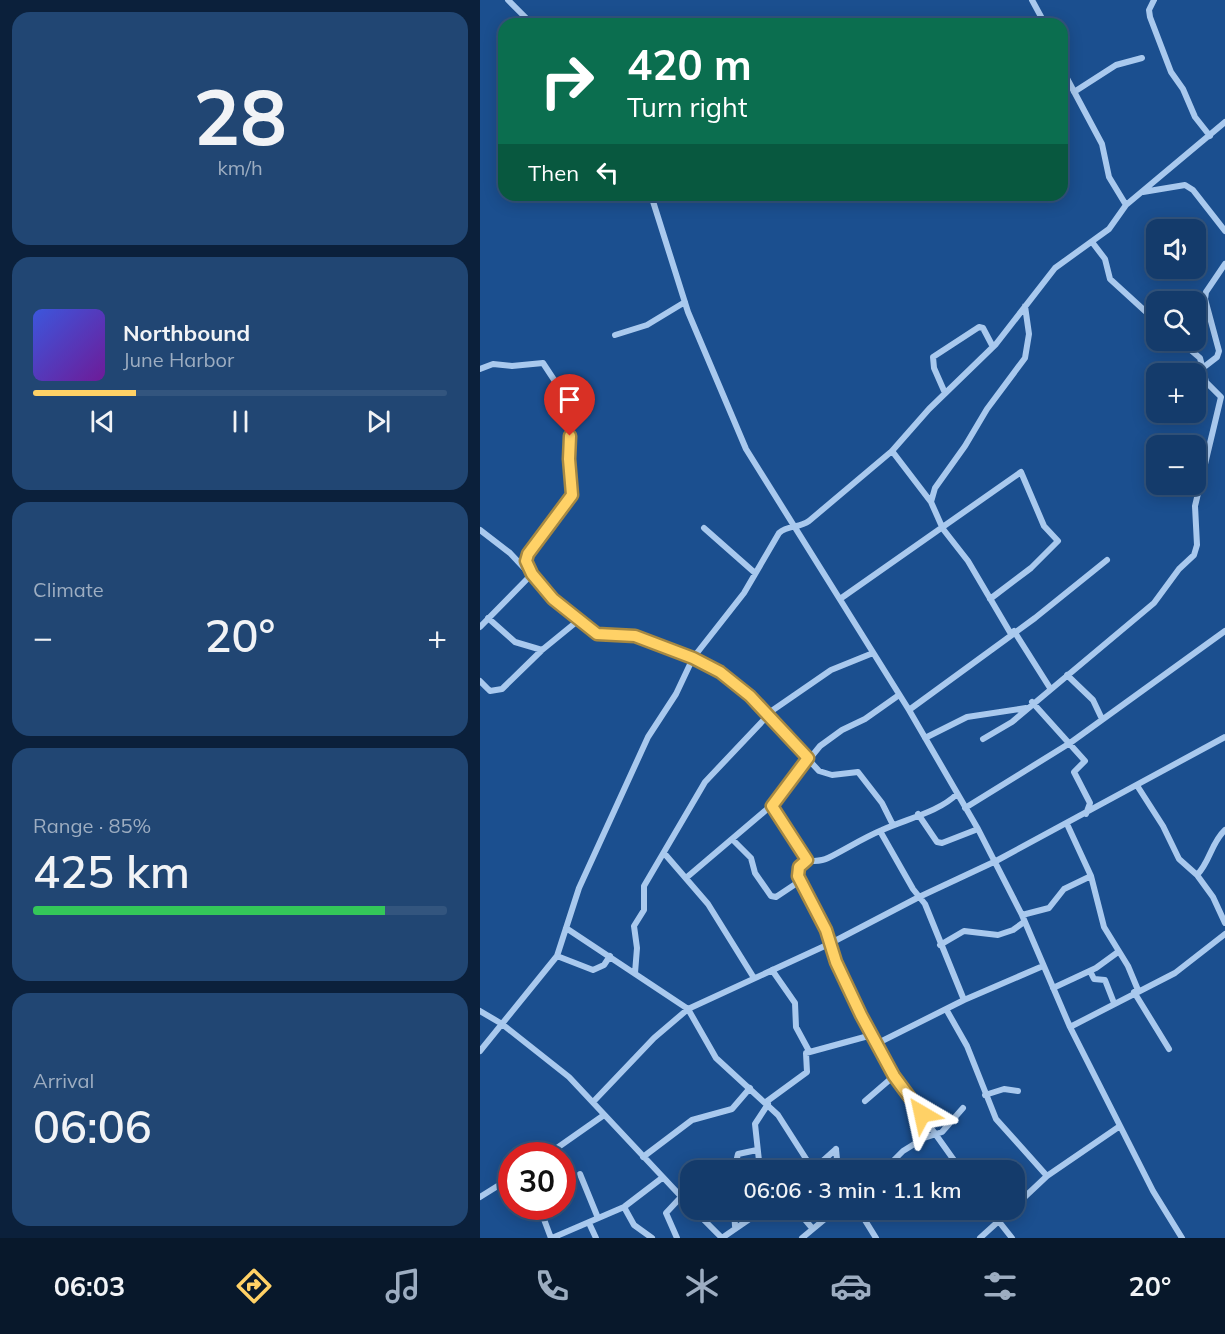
<!DOCTYPE html>
<meta charset="utf-8">
<style>
body{margin:0;font-family:Mulish,sans-serif;background:#214673;color:#f1f3f6;height:100vh;display:flex;flex-direction:column;font-size:22px;white-space:nowrap}
*{box-sizing:border-box;margin:0}
p{font-size:20px;color:#9dadc1}
.icon{flex:none;width:33px;height:33px;fill:none;stroke:currentColor;stroke-width:2;stroke-linecap:round;stroke-linejoin:round}
.map{position:relative;flex:1;overflow:hidden}
.side{display:flex;flex-direction:column;gap:12px;padding:12px;background:#0b203b;width:480px}
.side>*{flex:none}
.hud{position:absolute;left:18px;top:18px;width:570px;height:183px;border-radius:18px;box-shadow:0 3px 15px #0003,0 0 0 2px #33557e;background:#0b6e4f;color:#fff;overflow:hidden}
.buttons{position:absolute;left:666px;top:219px;display:grid;gap:12px}
.buttons a{display:grid;place-items:center;width:60px;height:60px;border-radius:12px;background:#143b6b;box-shadow:0 3px 15px #0003,0 0 0 2px #33557e;font-size:30px}
.speed{position:absolute;left:18px;top:1142px;display:flex;gap:12px;font-size:30px;font-weight:700;text-align:center}
.speed>*{display:grid;place-content:center;width:78px;height:78px;border-radius:50%;background:#143b6b;box-shadow:0 3px 15px #0003,0 0 0 2px #33557e;line-height:1}
.speed .limit{border:9px solid #d22;background:#fff;color:#111}
.pin{position:absolute;display:grid;place-items:center;width:51px;height:51px;color:#fff;margin:-62px -26px;border-radius:50% 50% 50% 0;rotate:-45deg;box-shadow:0 0 6px #0007}
.pin .icon{rotate:45deg}
.me{position:absolute;width:66px;margin:-33px;rotate:324deg;stroke-linejoin:round;filter:drop-shadow(0 0 4px #0008)}
.turn{display:flex;align-items:center;gap:21px;height:126px;padding:0 30px;font-size:27px}
.turn .icon{width:78px;height:78px;stroke-width:2.5}
.turn b{display:block;font-size:42px;line-height:51px}
.then{display:flex;align-items:center;height:57px;padding:0 30px;background:#0003;gap:12px;font-size:22px}
.big{font-size:45px;font-weight:600;line-height:1.1}
.side .tile{flex:1;display:flex;flex-direction:column;justify-content:center;gap:9px;min-width:0;padding:0 21px;border-radius:18px;background:#214673}
.side .dial{align-items:center;gap:0}
.dial b{font-size:78px;line-height:1}
.song{display:flex;align-items:center;gap:18px}
.cover{width:72px;height:72px;border-radius:9px;background:linear-gradient(135deg,hsl(230 70% 55%),hsl(280 70% 35%))}
.played{height:6px;border-radius:3px;background:linear-gradient(90deg,#ffd166 25%,#33557e 25%)}
.keys{display:flex;justify-content:space-around;direction:ltr}
.heat{display:flex;justify-content:space-between;align-items:center;font-size:33px;direction:ltr}
.charge{height:9px;border-radius:4px;background:linear-gradient(90deg,#34c759 85%,#33557e 0)}
.trip{position:absolute;left:200px;top:1160px;width:345px;height:60px;border-radius:18px;background:#143b6b;box-shadow:0 3px 15px #0003,0 0 0 2px #33557e;font-weight:600;line-height:60px;text-align:center}
.dock{display:flex;height:96px;justify-content:space-around;align-items:center;background:#08182b;color:#9dadc1}
.dock .icon{width:42px;height:42px}
.dock .active{color:#ffd166}
.dock b{font-size:27px;color:#f1f3f6}
main{display:flex;flex:1;min-height:0}
.map>svg:first-child{display:block}
</style>
<main>
<section class="side">
<div class="tile dial"><b>28</b><p>km/h</p></div>
<div class="tile">
<div class="song"><i class="cover"></i><div><b>Northbound</b><p>June Harbor</p></div></div>
<div class="played"></div>
<div class="keys"><svg class="icon" aria-label="previous" viewBox="0 0 24 24"><path d="M18 5L8 12l10 7zM5 5v14"/></svg><svg class="icon" aria-label="pause" viewBox="0 0 24 24"><path d="M8 5v14M16 5v14"/></svg><svg class="icon" aria-label="next" viewBox="0 0 24 24"><path d="M6 5l10 7-10 7zM19 5v14"/></svg></div>
</div>
<div class="tile"><p>Climate</p>
<div class="heat"><a>−</a><b class="big">20°</b><a>+</a></div>
</div>
<div class="tile"><p>Range · 85%</p><b class="big">425 km</b><div class="charge"></div></div>
<div class="tile"><p>Arrival</p><b class="big">06:06</b></div>
</section>
<div class="map">
<svg width="745" height="1238" viewBox="0 0 745 1238">
<rect width="100%" height="100%" fill="#1b4f8f"/>
<g fill="none" stroke-linecap="round" stroke-linejoin="round">
<path stroke="#a9c9ee" stroke-width="6" d="M28,0L52,24
M552,0L565,24
M674,0L669,10L670,17L691,72L703,89L715,117L730,136
M582,69L622,144L629,177L646,205
M594,92L636,65L662,58
M663,192L705,185L713,190L745,231
M171,195L208,312L266,449L429,710L498,829L542,915L590,1027L673,1191L702,1238
M612,242L625,259L630,279L676,321
M135,335L167,325L205,302
M724,367L737,357L739,351L725,299L726,292L745,264
M0,369L13,364L32,366L63,363L86,398L89,408L91,422L89,459L92,495L48,554L47,560L50,570
M465,393L454,368L453,357L499,327L503,328L513,347
M412,451L451,502L463,529L488,561L531,634
M451,502L455,488L485,446L507,409L545,358L549,334L545,306
M224,528L275,573
M0,530L30,553L73,599L117,634L155,636L213,658L248,677L270,696L339,771L352,775L378,772L402,803L413,825
M360,599L541,472L564,526L578,541L551,568L510,599
M8,618L35,642L62,650
M0,627L52,574
M534,631L570,688
M587,675L613,700L622,719
M0,681L10,691L22,689L62,650L100,619
M552,702L605,761L594,772L610,803L606,814
M429,710L555,618L627,560
M445,738L487,717L546,708
M503,739L532,722L674,603L699,569L714,555L717,545L715,506L741,397L726,382L720,358L699,340
M658,787L683,826L699,859L717,875L733,897L745,923
M477,794C459,812 426,819 402,830C383,838 366,849 348,858C337,864 326,857 319,867L318,876L346,930L364,982L414,1076L481,1170
M292,805L327,860
M485,808L590,743L745,631
M438,814L457,842L462,843L498,829
M587,824L611,876L624,927L648,966L658,990
M400,831L433,889L445,904L484,1000
M252,839L271,858L275,873L291,896L296,897L320,881
M184,853L228,904L274,978
M717,875C730,862 731,843 745,830
M206,878L292,805L340,746L362,730L385,719L419,695
M542,915L569,908L584,889L611,876
M86,928L208,1009L236,1058L298,1115L330,1165L348,1170
M460,945L484,931L518,935L533,930L544,922
M77,956L113,970L124,965L130,956
M292,970L315,1003L316,1027L329,1051
M610,971L614,979L625,980L634,1003
M155,973L157,948L154,926L164,910V886L225,782L293,710L351,670L393,653
M573,988L616,968L638,952
M654,992L689,1049
M466,1009L487,1046L516,1119L567,1176
M0,1011L22,1024L89,1077L210,1206
M590,1027L695,973L745,934
M396,1044L484,1000L563,966
M0,1051L77,956L99,888L168,737L196,694L213,658L264,593L299,533C308,525 319,528 329,521L412,451L449,409L516,344L575,268L629,229L646,205L745,122
M505,1095L524,1089L538,1091
M114,1101L174,1038L208,1009L349,944L439,897L516,861L745,737
M385,1101L414,1076
M286,1102L327,1072L326,1053L392,1035
M356,1149L358,1170
M67,1155L124,1115
M163,1157L212,1120L252,1109L270,1088
M337,1166L356,1149
M254,1170L258,1154L277,1150
M280,1170L275,1124L288,1104
M404,1170L423,1151L444,1138L462,1132L483,1108
M100,1174L118,1218
M0,1197L32,1177
M59,1206L71,1238
M144,1207L154,1225L172,1238
M534,1207L567,1176L640,1126
M213,1209L242,1238
M254,1209L255,1226
M323,1209L322,1216L332,1228
M378,1209L396,1238
M509,1209L532,1238
M109,1223L116,1238
M72,1238L144,1207L182,1178
M197,1238L186,1213L201,1197
M242,1238L284,1209
M322,1238L357,1209
M500,1238L532,1209"/>
</g>
<g fill="none" stroke-linecap="round" stroke-linejoin="round">
<defs>
<path id="route" d="M90,436L89,459L92,495L48,554L46,561L52,574L73,599L117,634L155,636L213,658L240,672L270,696L328,758L292,806L327,860L319,867L318,876L346,930L356,962L381,1015L414,1076L442,1114"/>
</defs>
<use href="#route" stroke="#a68842" stroke-width="15"/>
<use href="#route" stroke="#ffd166" stroke-width="10"/>
</g>
</svg>
<div class="buttons">
<a><svg class="icon" aria-label="sound" viewBox="0 0 24 24"><path d="M4 9h4l5-4v14l-5-4H4zM17 9q2 3 0 6"/></svg></a>
<a><svg class="icon" aria-label="search" viewBox="0 0 24 24"><circle cx="10" cy="10" r="6"/><path d="M15 15l6 6"/></svg></a>
<a>+</a>
<a>−</a>
</div>
<div class="speed"><div class="limit">30</div></div>
<div class="pin" style="left:90px;top:436px;background:#d93025"><svg class="icon" aria-label="arrive" viewBox="0 0 24 24"><path d="M6 21V4h12l-3 4 3 4H6"/></svg></div>
<svg class="me" style="left:442px;top:1114px" viewBox="-20 -20 40 40"><path d="M0-17L14 15 0 8-14 15z" fill="#ffd166" stroke="#fff" stroke-width="4"/></svg>
<div class="trip">06:06 · 3 min · 1.1 km</div>
<div class="hud">
<div class="turn"><svg class="icon" aria-label="right" viewBox="0 0 24 24"><path d="M7 20v-9h11M14 6l5 5-5 5"/></svg><div><b>420 m</b>Turn right</div></div>
<div class="then">Then<svg class="icon" aria-label="left" viewBox="0 0 24 24"><path d="M17 20v-9H6M10 6l-5 5 5 5"/></svg></div>
</div>
</div>
</main>
<nav class="dock">
<b>06:03</b>
<svg class="icon active" aria-label="directions" viewBox="0 0 24 24"><path d="M12 3l9 9-9 9-9-9zM9 14v-3h6M13 9l2 2-2 2"/></svg>
<svg class="icon" aria-label="music" viewBox="0 0 24 24"><path d="M9 18V5l10-2v13"/><circle cx="6" cy="18" r="3"/><circle cx="16" cy="16" r="3"/></svg>
<svg class="icon" aria-label="phone" viewBox="0 0 24 24"><path d="M5 4h4l2 5-3 2q2 4 5 5l2-3 5 2v4C11 20 4 13 5 4z"/></svg>
<svg class="icon" aria-label="climate" viewBox="0 0 24 24"><path d="M12 3v18M4 7l16 10M4 17L20 7"/></svg>
<svg class="icon" aria-label="car" viewBox="0 0 24 24"><path d="M5 17H2v-5l4-1 3-4h7l3 4 3 1v5h-3M9 17h6M6 11h13"/><circle cx="7" cy="17" r="2"/><circle cx="17" cy="17" r="2"/></svg>
<svg class="icon" aria-label="filters" viewBox="0 0 24 24"><path d="M4 7h16M4 17h16"/><circle cx="9" cy="7" r="2"/><circle cx="15" cy="17" r="2"/></svg>
<b>20°</b>
</nav>
